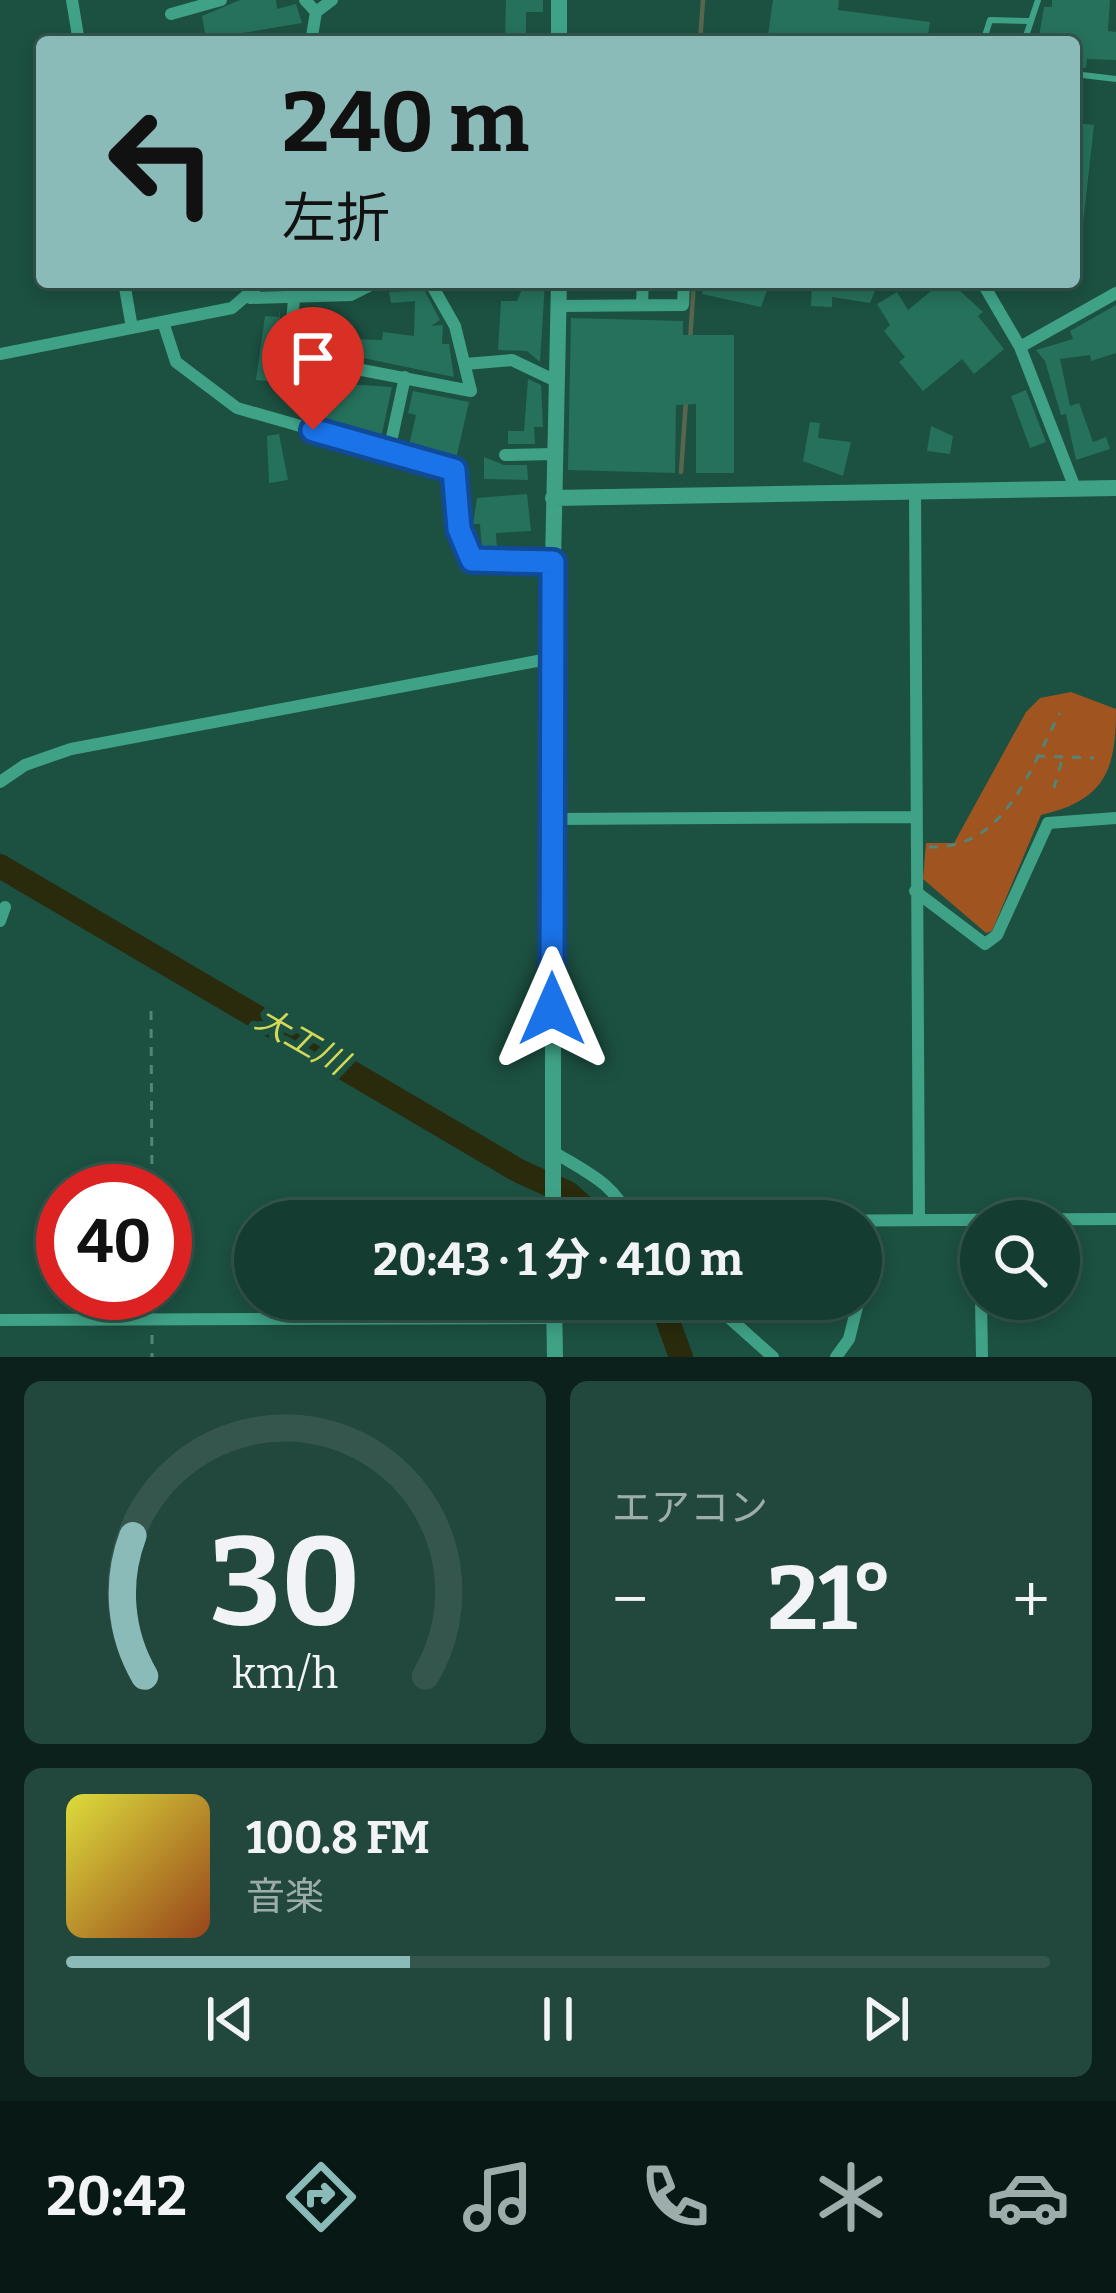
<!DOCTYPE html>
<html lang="ja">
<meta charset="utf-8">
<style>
body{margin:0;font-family:Bitter,"Noto Sans JP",serif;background:#22473d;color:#f1f3f6;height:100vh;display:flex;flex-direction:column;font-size:45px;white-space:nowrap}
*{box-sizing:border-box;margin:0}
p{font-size:39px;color:#9dadab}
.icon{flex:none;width:66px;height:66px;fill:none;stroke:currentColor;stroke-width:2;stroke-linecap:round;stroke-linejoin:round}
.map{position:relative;height:1357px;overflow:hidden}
.details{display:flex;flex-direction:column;gap:24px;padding:24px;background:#0c211b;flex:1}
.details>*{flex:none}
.banner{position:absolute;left:36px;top:36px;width:1044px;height:252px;border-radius:12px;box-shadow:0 6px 18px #0003,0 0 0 3px #34564d;background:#8bbbb9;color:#111;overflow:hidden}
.controls{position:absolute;left:960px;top:1200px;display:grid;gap:24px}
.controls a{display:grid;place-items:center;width:120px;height:120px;border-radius:50%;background:#153c31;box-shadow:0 6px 18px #0003,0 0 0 3px #34564d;font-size:60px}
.speed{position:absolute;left:36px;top:1164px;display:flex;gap:24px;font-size:60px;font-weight:700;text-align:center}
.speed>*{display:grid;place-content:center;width:156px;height:156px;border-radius:50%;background:#153c31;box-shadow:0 6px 18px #0003,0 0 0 3px #34564d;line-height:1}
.speed .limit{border:18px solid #d22;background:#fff;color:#111}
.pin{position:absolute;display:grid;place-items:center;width:102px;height:102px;color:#fff;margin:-123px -51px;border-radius:50% 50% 50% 0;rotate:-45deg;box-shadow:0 0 12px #0007}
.pin .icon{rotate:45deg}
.me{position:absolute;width:132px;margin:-66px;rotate:0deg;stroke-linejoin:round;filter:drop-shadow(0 0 9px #0008)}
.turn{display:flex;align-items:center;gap:42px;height:252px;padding:0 48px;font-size:54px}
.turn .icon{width:156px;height:156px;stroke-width:2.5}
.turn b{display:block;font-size:84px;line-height:102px}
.big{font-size:90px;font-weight:700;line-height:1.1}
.details .card{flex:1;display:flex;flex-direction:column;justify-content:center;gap:18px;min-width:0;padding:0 42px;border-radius:18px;background:#22473d}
.details .dial{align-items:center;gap:0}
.dial svg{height:312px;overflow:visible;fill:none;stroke:#34564d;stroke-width:7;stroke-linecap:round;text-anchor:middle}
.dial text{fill:#f1f3f6;stroke:none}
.song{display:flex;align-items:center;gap:36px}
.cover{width:144px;height:144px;border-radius:18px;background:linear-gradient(135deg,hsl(60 70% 55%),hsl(20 70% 35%))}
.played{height:12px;border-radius:6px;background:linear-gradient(90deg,#8bbbb9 35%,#34564d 35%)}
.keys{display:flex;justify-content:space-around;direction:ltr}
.heat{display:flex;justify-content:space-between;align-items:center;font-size:66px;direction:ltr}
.details .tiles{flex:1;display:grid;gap:24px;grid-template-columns:1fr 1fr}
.card:last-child{grid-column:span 2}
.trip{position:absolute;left:234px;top:1200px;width:648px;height:120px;border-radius:60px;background:#153c31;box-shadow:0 6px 18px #0003,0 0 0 3px #34564d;font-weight:700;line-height:120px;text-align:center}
.dock{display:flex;height:192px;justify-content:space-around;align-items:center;background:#081814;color:#9dadab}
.dock .icon{width:84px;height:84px}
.dock .selected{color:#8bbbb9}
.dock b{font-size:54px;color:#f1f3f6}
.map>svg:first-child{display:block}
</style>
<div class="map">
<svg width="1116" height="1357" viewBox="0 0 1116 1357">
<rect width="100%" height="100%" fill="#1c5041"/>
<path fill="#a05521" d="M1071,692L1116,709C1116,769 1106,800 1041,815L992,931L986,933L923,879L926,843H954L1026,712L1040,698Z"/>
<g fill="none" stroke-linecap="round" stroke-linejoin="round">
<path stroke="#57664c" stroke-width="4.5" d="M700,42L703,0
M690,341L694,282
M681,472L686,400"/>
<path stroke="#292b0c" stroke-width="24" d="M0,866L519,1171L568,1193L599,1221
M660,1299L681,1357"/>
</g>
<path fill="#26715c" d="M240,0H276L277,9L296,4L302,23L206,39L202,16Z
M506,0H543V12H526V42H505Z
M773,0H839L838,10L930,22L927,42H767Z
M1052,0H1110L1108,31L1116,32V60L1087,59L1086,68L1074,67V42H1038L1044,7H1052Z
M1074,123L1094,125L1081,242L1074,241Z
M405,282H420L440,320L431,326L443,325L442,344H449L454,377L301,345L303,329L347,331V339L382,340L383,332L414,336L415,301L391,303L389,292L411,291Z
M525,282H545L540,362L527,351L498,350L501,301H517Z
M704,282H770L761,307L702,294Z
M812,282H848L876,289L870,303L832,297V307L811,306Z
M942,282H969L959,290L983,312L978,316L1004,349L974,374L962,359L923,391L899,362L905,357L884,331L890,325L877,304L897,292L908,310Z
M1116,305V353L1091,361L1090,355L1060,359L1070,406L1079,403L1093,442L1106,437L1110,449L1076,460L1066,414L1061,415L1045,361L1036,350L1073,339L1070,331Z
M280,308L279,382L256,380L265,316L279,317Z
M571,318L683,321V335H734V473H696V404L676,405L675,473L568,470Z
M327,374L346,378V384L392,387L381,438L317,420Z
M528,379L541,385L543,427H534L535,444H508V431H524Z
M1026,390L1046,442L1030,448L1011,396Z
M413,391L469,402L456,459L409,445L416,415L408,413Z
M810,422L820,423L818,438L851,442L843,476L803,461Z
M931,426L953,436L950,454L927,451Z
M279,434L288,480L269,483L267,436Z
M484,457L504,465H527L528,480L484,479Z
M527,494L531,531L496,533L497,550H482L480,524H473L477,498Z"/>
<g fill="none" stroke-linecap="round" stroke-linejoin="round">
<path stroke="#538475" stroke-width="3" stroke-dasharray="9 9" stroke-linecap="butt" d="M1036,756L1094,758
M1054,788L1062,760
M929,847C1005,850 1029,770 1060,713
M151,1011L152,1191
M152,1293V1307
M152,1335V1357"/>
<path stroke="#3fa286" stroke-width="6" d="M983,42L990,20L1028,21
M1024,42L1038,0
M1074,74L1116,79"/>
<path stroke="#3fa286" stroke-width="12" d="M72,0L79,42
M305,0L316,12L311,42
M316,12L332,0
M171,14L221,0
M124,282L132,328
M982,282L1020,347L1075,488
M250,298L351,295L377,282
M294,299L289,356L471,391L455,326L430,282
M642,303L643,282
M559,306L683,305L684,282
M163,322L176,362L237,408L454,470C468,497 455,528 473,560L553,562
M1020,347L1116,293
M0,354L232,308L262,282
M465,364L512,360L556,381
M389,451L405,377
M505,455L554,454
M915,490L919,1220
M0,782L25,765L71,749L553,658
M552,819L915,817
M915,891L985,944L997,935L1048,823L1116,818
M0,921L5,907
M552,1151C584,1171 617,1184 630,1221
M980,1220L981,1285
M788,1221L1116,1219
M708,1299L773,1357
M981,1299L982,1357
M0,1320L555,1318
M836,1357L849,1339L859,1299"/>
<path stroke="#3fa286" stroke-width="16" d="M559,42V0
M553,498L1116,488
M553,1221V562L559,282
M554,1299L555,1357"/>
</g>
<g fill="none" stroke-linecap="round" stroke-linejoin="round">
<defs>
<path id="route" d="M313,430L454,470L459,529L472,560L553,562L552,1009"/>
</defs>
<use href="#route" stroke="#114b97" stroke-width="30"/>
<use href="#route" stroke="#1a73e8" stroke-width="21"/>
</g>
<g text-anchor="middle" stroke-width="12" stroke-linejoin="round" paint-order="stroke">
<g font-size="33" font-style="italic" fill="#d3d859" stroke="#1c5041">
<text transform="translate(302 1040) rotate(30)" y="12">大工川</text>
</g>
</g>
</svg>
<div class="controls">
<a><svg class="icon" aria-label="search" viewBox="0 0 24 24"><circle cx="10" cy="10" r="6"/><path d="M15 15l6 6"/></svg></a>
</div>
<div class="speed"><div class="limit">40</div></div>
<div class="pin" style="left:313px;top:430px;background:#d93025"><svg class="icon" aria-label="arrive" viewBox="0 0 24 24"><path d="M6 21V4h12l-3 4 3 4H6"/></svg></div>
<svg class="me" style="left:552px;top:1009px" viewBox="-20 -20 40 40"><path d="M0-17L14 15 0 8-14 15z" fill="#1a73e8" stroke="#fff" stroke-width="4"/></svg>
<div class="trip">20:43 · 1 分 · 410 m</div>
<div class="banner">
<div class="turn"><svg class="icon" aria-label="left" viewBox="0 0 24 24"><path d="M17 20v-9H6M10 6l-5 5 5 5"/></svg><div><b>240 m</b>左折</div></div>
</div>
</div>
<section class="details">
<div class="tiles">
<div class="card dial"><svg viewBox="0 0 100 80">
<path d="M14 69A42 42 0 1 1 86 69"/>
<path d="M14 69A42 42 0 0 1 11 33" stroke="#8bbbb9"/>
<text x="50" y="56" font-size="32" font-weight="700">30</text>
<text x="50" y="72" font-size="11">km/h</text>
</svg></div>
<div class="card"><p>エアコン</p>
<div class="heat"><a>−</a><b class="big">21°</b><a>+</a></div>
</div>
<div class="card">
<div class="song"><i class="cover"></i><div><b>100.8 FM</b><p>音楽</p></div></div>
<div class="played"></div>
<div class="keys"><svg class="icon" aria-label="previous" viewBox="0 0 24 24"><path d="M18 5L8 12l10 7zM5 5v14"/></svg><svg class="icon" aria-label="pause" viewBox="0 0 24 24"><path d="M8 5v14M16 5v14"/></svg><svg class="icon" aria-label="next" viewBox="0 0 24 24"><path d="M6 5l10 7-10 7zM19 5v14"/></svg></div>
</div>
</div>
</section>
<nav class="dock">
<b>20:42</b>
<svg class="icon selected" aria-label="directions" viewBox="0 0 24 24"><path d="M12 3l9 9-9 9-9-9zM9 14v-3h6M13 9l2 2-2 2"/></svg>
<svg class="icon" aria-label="music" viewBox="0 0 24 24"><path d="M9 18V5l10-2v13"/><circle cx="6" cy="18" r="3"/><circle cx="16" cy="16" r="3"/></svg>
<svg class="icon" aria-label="phone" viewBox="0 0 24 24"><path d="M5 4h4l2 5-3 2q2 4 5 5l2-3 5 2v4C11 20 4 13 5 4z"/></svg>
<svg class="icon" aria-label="climate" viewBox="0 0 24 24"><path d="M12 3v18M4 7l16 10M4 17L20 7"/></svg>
<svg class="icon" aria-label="car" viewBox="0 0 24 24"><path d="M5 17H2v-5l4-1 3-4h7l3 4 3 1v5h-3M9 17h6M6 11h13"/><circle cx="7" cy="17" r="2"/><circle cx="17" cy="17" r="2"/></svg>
</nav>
